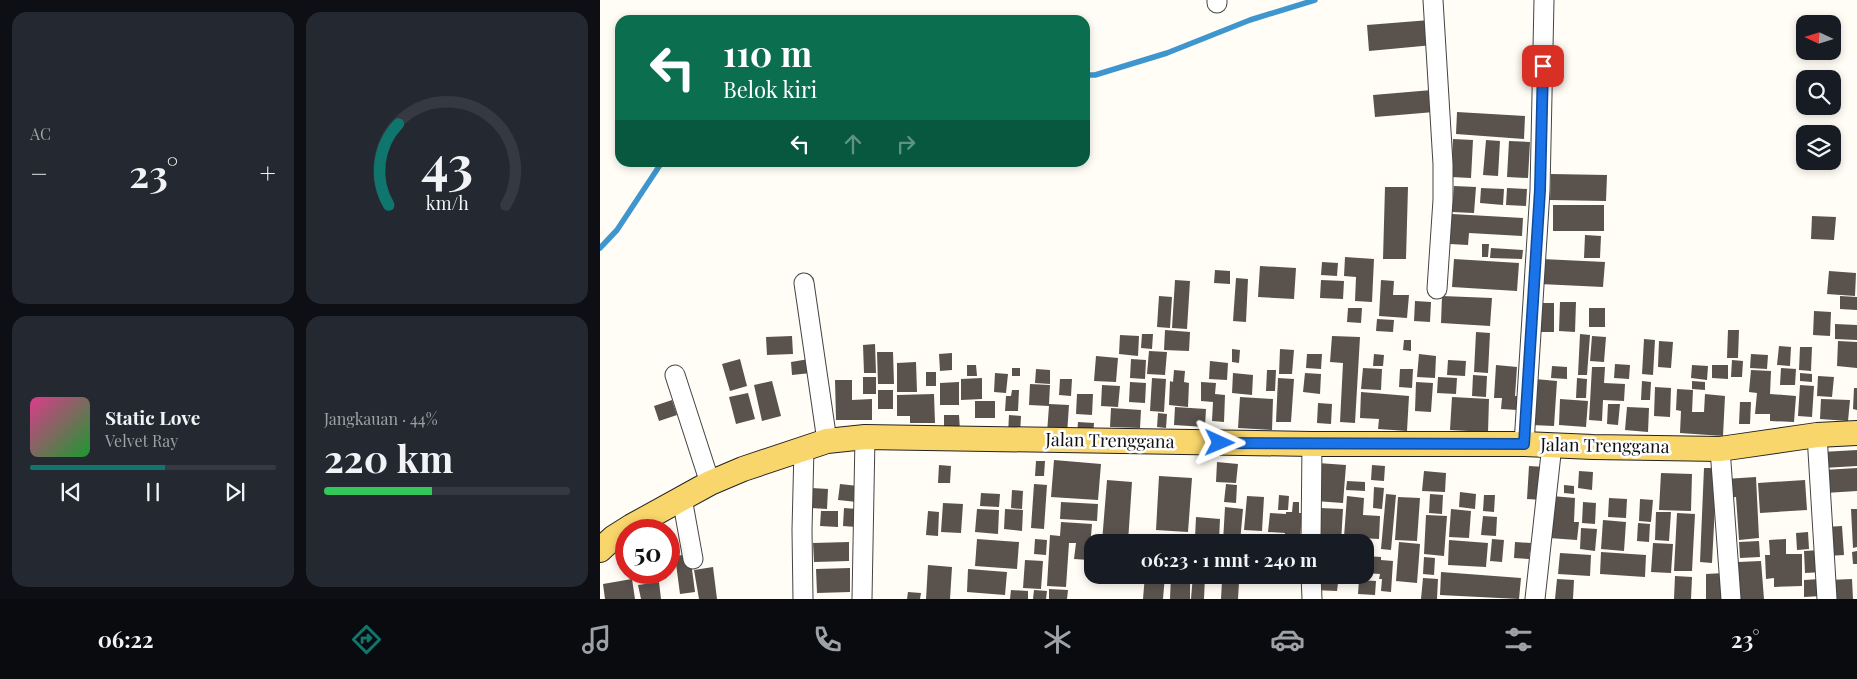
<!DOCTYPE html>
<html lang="id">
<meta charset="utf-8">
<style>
body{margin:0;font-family:"Playfair Display",serif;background:#242831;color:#f1f3f6;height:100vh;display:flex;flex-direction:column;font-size:19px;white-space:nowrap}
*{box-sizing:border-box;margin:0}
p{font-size:16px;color:#9ea1a6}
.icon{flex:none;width:28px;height:28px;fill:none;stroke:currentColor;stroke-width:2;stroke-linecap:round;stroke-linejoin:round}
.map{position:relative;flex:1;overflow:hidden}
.details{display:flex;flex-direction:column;gap:12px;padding:12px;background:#0d0f14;width:600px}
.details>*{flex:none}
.banner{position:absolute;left:15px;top:15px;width:475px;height:152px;border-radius:15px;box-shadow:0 2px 8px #0003;background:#0b6e4f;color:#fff;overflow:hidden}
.needle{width:32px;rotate:274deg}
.controls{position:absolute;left:1196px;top:15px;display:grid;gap:10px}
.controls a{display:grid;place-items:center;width:45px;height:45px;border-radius:10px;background:#171b24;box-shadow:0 2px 8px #0003;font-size:25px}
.speed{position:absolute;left:15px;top:519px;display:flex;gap:10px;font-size:25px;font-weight:700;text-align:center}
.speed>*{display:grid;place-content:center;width:65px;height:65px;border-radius:50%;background:#171b24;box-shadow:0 2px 8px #0003;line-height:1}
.speed .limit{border:8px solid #d22;background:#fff;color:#111}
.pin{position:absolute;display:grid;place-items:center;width:42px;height:42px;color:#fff;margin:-21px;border-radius:10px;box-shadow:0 2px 8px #0006}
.me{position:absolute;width:55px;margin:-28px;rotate:91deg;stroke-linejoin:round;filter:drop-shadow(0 0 4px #0008)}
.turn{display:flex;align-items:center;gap:18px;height:105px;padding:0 25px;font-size:22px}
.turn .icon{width:65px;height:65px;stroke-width:2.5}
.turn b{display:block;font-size:35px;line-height:42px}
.lanes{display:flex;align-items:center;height:48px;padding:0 25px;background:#0003;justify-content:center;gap:25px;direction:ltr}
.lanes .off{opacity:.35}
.big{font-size:38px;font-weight:700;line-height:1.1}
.details .widget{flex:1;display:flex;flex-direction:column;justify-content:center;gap:8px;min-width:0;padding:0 18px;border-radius:15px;background:#242831}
.details .dial{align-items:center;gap:0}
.dial svg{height:130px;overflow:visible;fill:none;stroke:#363941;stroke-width:7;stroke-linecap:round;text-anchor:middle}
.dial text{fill:#f1f3f6;stroke:none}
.song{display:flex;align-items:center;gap:15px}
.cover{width:60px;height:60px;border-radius:8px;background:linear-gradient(135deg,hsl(330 70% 55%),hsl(130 70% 35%))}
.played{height:5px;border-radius:2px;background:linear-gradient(90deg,#0f766e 55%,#363941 55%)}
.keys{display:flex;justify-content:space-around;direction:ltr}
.heat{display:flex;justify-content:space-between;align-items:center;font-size:28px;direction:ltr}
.charge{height:8px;border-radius:4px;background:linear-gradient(90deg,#34c759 44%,#363941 0)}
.details .tiles{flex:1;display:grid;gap:12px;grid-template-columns:repeat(2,1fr)}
.trip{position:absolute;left:484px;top:534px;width:290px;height:50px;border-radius:15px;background:#171b24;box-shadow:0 2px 8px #0003;font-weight:700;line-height:50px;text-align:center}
.tabs{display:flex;height:80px;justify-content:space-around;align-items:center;background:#090b0e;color:#9ea1a6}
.tabs .icon{width:35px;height:35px}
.tabs .active{color:#0f766e}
.tabs b{font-size:22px;color:#f1f3f6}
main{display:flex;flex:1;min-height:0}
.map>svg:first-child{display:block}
</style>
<main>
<section class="details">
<div class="tiles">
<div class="widget"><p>AC</p>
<div class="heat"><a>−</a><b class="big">23°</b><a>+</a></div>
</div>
<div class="widget dial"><svg viewBox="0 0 100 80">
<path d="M14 69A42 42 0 1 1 86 69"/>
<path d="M14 69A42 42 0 0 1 20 19" stroke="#0f766e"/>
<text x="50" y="56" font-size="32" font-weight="700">43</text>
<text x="50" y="72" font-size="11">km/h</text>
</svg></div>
<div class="widget">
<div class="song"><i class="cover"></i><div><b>Static Love</b><p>Velvet Ray</p></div></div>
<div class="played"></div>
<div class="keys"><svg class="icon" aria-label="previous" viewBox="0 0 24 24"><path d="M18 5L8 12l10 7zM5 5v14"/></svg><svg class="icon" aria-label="pause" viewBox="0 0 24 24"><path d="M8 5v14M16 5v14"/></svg><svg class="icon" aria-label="next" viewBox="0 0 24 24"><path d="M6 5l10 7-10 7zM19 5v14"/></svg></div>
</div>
<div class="widget"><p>Jangkauan · 44%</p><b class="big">220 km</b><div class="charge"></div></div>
</div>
</section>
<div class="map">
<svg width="1257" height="599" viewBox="0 0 1257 599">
<rect width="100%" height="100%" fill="#fffdf5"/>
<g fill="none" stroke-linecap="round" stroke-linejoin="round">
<path stroke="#3f96cf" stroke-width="5.5" d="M485,75H495L567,53L650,20L715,0
M0,248L17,230L62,162"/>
</g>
<path fill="#5a524d" d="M830,20L833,45L769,51L767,25Z
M832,90L834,112L775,117L773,95Z
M857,112L925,116L924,139L856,134Z
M853,139L873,140L871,178L851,177Z
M886,140L900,141L898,176L883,175Z
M909,141L930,142L928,178L907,177Z
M951,174L1007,175L1006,201L950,200Z
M854,186L876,187L874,213L852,212Z
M785,187H808L806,259H783Z
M881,188L904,189L903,205L880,203Z
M907,188L927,189L926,206L906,205Z
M953,205H1004V231H953Z
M852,214L923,218L922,236L869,233L868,245L850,244Z
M1212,216L1236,217L1234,240L1211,239Z
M985,235L1001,236L1000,258H984Z
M882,244H889L888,257H882Z
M891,248L923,250L922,259L890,258Z
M745,257L774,259L772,302L755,301L756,277L744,276Z
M854,259L919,263L917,291L852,287Z
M942,259L1005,262L1003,287L940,284Z
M722,262L738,263L737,276L721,275Z
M660,266L696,268L694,299L658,297Z
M615,270L630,271V284L614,283Z
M1229,271L1256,273L1255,296L1227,294Z
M636,278L648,279L646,322L633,321Z
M575,280L590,281L587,329L572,328Z
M721,280L744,281L743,299L720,298Z
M781,280L794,281L793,295H809L807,318L779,316Z
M559,296L572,297L570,328L557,327Z
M842,296L892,298L890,326L841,323Z
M1240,296L1257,297V310L1240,309Z
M815,301L831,302L830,322L814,321Z
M960,302H976L975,332L959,331Z
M939,303H954V332H939Z
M748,308H762L761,323L747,322Z
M989,308H1005V327H989Z
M1214,311L1231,312L1230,336L1213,335Z
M777,319L794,320L793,332L776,331Z
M1235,324L1257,325V340L1235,339Z
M565,330L590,332L589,351L564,350Z
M1128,330H1139L1138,358H1127Z
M876,332L890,333L888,373L874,372Z
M542,334H553L552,349L541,348Z
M980,334L990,335L987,375H978Z
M520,335L539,336L538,356L519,354Z
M192,336L193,354L167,355L166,337Z
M732,336L760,337L755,423L740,422L743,363L730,362Z
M992,336L1006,337L1004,362L990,361Z
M1044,339L1055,340L1053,375L1042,374Z
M804,340H811V351L803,350Z
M1059,341L1073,342L1071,368L1058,367Z
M1238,341L1257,342V368L1237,366Z
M275,344L276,373H264L263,345Z
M1179,346L1191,347L1190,366L1177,365Z
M1200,347H1212L1211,371L1199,370Z
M632,349L640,350L639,363L632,362Z
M680,349L694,350L692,374H679Z
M549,351L567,352L565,375L547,374Z
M277,352H293L294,384H278Z
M352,353V370L340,371L339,354Z
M707,354H722L721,369L706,368Z
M774,354L784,355L783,366H773Z
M819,354L836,356L835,378L817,377Z
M1151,354L1168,355L1167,369L1150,368Z
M496,356L518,358L516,382L494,381Z
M140,359L147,386L130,391L122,364Z
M209,359L211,373L192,375L191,362Z
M531,359L546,360L545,379L530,378Z
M848,360L866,361L865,376L847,375Z
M1132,360L1143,361L1142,377H1131Z
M610,361L628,363L627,380L609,379Z
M316,362L317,392H297V363Z
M1015,364L1030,365L1029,379L1014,378Z
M367,365H376L377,376H367Z
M896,365L917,367L915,396H917V410L901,409L902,398H894Z
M1092,365L1108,366L1107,380L1091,378Z
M1112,365H1128V379L1112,378Z
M952,366L967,367V379L951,378Z
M992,367H1005L1004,383L1025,384L1024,401L1003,400L1002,421L989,420Z
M412,368H420V376H412Z
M763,368L782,369L781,390L761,389Z
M1181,368L1196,369L1195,385H1180Z
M436,369L450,370V384L435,383Z
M800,369H813L812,388L799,387Z
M574,370L585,371L584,382L589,383L588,407L569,405L570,381L573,382Z
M667,370H676L675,391H666Z
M1151,370L1171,371L1170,394L1196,396L1194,422L1170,421V414H1155L1157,393L1149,392Z
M326,372H336V386H326Z
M395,373L408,374L406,393L394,392Z
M633,373L653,375L652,395L632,393Z
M705,373L721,374L720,394L703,392Z
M1200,373L1212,374V382L1200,381Z
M873,375L887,376L886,397L872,396Z
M1218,376L1234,377L1232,397L1217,396Z
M263,377H276V394H263Z
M838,377L857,378L856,394L837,393Z
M382,378V399L361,400V379Z
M552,378L566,379L564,412L550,411Z
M678,378L694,379L691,422H676Z
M977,378L987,379L986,398H976Z
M460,379H472L471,396L459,395Z
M935,379L957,381L954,426L932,425Z
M235,380H252V400L272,399V420H236Z
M172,381L181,416L162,421L154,385Z
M1042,381L1051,382L1050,400H1041Z
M1092,381L1105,382V390L1092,389Z
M359,382V405H340V383Z
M530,382L546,383L545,403L529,402Z
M601,382L616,383L615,394L625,395L624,422L612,421L613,402L601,401Z
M816,382L833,383L831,412L815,411Z
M430,384L450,385L449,404L469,405L467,434L447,433L449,406L429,405Z
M502,385L520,386L518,407L501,406Z
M1200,385L1214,386L1212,417L1198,416Z
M1055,387L1071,388L1070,417L1054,416Z
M1254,388H1257V410L1253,409Z
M1077,389L1093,390L1092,412H1104L1105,394L1125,396L1123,436L1080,433L1081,411L1076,410Z
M278,390H293V409H278Z
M412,390H419L418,411H405L406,396H411Z
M761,392L809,396L807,431L778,429L779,419L760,418Z
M148,393L155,419L136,424L129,397Z
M334,394L335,423H310V416H297V395Z
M477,394H493L492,415L476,414Z
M640,397L673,399L672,430L638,428Z
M852,397L889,399L888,432L850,430Z
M960,399L988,401L986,427L959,425Z
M1221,399L1250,400L1248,421L1220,419Z
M72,400L77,415L59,421L54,406Z
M375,401H395V418H375Z
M1140,402H1151L1150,424H1139Z
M718,403L732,404L731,424L717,423Z
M1008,404H1020L1018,425L1007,424Z
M575,407L606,409L605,427L574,425Z
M1027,407L1049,408L1048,432L1025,430Z
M511,408L541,410L540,428L510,427Z
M558,413L567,414L566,428L557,427Z
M344,415H359L360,431L344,432Z
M409,415L421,416L420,434H408Z
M478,422L494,423L493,436L477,435Z
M1257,450V466L1223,468L1222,452Z
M454,460L501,464L498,500L451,497Z
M436,461H445L444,476H435Z
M617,462L638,464L636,483L616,482Z
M718,463L746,465L743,503L715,501Z
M339,465L351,466L350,483H338Z
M772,465L785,466L784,481L771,480Z
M929,466L946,467L943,500L927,499Z
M1104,468H1117L1112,563L1100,562Z
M1257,468V491L1225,493L1224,470Z
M824,471L846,473L845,492L822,491Z
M979,471L993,472L992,490L978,488Z
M1061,473L1092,474L1091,511L1059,510Z
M559,476L592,478L588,532L556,530Z
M1156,477L1159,538L1139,540L1136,497L1126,498L1125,479Z
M507,480L532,482L528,542H502Z
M1205,480L1207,510L1160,513L1158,483Z
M747,481L765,482V491L746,490Z
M240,484L258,486L257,502L238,500Z
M434,484L447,485L444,529L431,528Z
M626,484L637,485L636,503L624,502Z
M964,485L974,486V494L964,493Z
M774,487L784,488L782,509L773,508Z
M212,488L228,489L227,509L211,508Z
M412,490L423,491L422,509L411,508Z
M860,492L876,494L875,509L859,507Z
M381,493L400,494L399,507L380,506Z
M786,494L796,495L791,550L781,549Z
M830,494L843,495L842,514L829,513Z
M679,495L689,496L688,510H678Z
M884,495H895L894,512L883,511Z
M647,496L664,497L662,531L644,530Z
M747,496L764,498L763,515L780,516L779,539L744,537Z
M952,496L975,498L974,522H979L977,540L949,538Z
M798,497L820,498L817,541L795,540Z
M1009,498L1027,499L1026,518L1008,517Z
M1040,499L1053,500L1051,522L1039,521Z
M461,502L498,504L497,521L460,519Z
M693,502H699V513H702L700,539L684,538L685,533L668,532L670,513L686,514V512H692Z
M983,502L996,503L995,524L982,523Z
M343,503L363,504L361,533L341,532Z
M625,507L643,509L640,542H623Z
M244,508L257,509L256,527L243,526Z
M720,508L743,509L741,542H717Z
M377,509L399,510L398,534L375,532Z
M405,509L423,510L422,531L404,529Z
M851,509L871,511L869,538L849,537Z
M1251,509H1257V547L1253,548Z
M221,511H238V527L220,526Z
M328,511L339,512L338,536L326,535Z
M1056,512H1071L1069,541L1055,540Z
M1077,513L1095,514L1092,571H1074Z
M826,515L847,516L844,556L824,554Z
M883,516L897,517L896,536L881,535Z
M596,517L620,519L619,540L595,538Z
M1003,520L1026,522L1024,551L1001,549Z
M461,522L492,524L489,560L474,559L476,543H469L466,587L447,586L450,535L460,536Z
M1038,523L1050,524L1049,542L1037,541Z
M1242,526L1244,555L1227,556L1225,527Z
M981,528L997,529L995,551L980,549Z
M1208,532L1209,549L1197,550L1196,533Z
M644,535L679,537L678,542H644Z
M377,539L419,542L417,569L375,566Z
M435,539L447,540L446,555L434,554Z
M892,539L904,540L902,562L890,561Z
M1186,539V554H1202V586L1174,587V578L1166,579L1165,555H1170L1169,540Z
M849,540L888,543L886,567L848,565Z
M1159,541L1160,557L1140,558L1139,542Z
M249,542V561L214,562L213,543Z
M799,542L820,544L817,583L796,581Z
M915,542L931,543L929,559L914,558Z
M1053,543L1073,544L1071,573L1051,572Z
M1221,550L1223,572L1205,573L1204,551Z
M1257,551V564H1253L1252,552Z
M1001,552L1046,555L1045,577L1000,574Z
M960,553L991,555L990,576L958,574Z
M90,554L95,592L80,594L75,556Z
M765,556L781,557V560L793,561L791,592L781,591L782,579H779L780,574L765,573Z
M824,557L835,558L834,575L823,574Z
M425,560L443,561L441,589L423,588Z
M1161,561L1164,599H1140L1138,562Z
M328,565L352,567L350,599H326Z
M113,567L117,599H99L94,570Z
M250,568V592L217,593L216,569Z
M368,569L407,572L405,595L367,592Z
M48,572H66L67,578L49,581Z
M841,572L921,578L919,599L840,595Z
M1124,573L1125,599H1106V574Z
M545,575H565L563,599H543Z
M571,575H590V599H570Z
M593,575L605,576L604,599H591Z
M715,575H739L737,591L714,590Z
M1075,576L1092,577L1091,599H1074Z
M823,578L838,579L837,599H821Z
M32,579L35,599H5L3,584Z
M957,579L974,580L973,599H955Z
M1220,579L1221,596L1204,597V580Z
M1252,579L1253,599H1229L1228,580Z
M759,580L776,581L775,595L758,594Z
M622,581L639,582L638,599H621Z
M59,582L61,599H41L38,585Z
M449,589L468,590L467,599H449Z
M411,590L428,591V599H410Z
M434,590L447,591L446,599H433Z
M308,592L321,593L320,599H307Z"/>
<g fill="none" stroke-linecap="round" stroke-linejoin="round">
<defs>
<path id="minor" d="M617,0V3
M833,0L843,164V200L837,289
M204,283L227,441
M75,375L110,483
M1217,435L1227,599
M924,444L940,190L944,0
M1120,449L1131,599
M82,498L93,559
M711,542L712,444
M711,575L712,599
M203,599L202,530L204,448
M262,599L265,437
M935,599L952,445"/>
<path id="major" d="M0,550L13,538L32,526L110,483L143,469L227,441L265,437L712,444H924L993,447L1120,449L1217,435L1257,433"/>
</defs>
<use href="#minor" stroke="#444" stroke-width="21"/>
<use href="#major" stroke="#222" stroke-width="26"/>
<use href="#minor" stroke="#fff" stroke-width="19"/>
<use href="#major" stroke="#f9d66b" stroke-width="24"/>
</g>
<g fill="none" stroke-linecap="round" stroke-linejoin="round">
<defs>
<path id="route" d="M620,443L924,444L940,190L943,66"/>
</defs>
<use href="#route" stroke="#114b97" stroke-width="12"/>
<use href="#route" stroke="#1a73e8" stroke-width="9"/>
</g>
<g text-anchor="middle" stroke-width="5" stroke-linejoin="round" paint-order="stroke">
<g font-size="18" fill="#111" stroke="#fff">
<text transform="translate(510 441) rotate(1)" y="6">Jalan Trenggana</text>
<text transform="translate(1005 446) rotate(1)" y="6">Jalan Trenggana</text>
</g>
</g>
</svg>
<div class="controls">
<a><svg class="needle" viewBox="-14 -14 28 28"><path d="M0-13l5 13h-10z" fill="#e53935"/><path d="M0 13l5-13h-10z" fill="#9ea1a6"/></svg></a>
<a><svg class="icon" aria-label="search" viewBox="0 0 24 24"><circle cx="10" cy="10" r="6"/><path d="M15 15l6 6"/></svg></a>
<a><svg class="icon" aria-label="layers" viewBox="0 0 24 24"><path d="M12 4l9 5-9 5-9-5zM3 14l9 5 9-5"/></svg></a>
</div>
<div class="speed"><div class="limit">50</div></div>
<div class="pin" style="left:943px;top:66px;background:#d93025"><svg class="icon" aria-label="arrive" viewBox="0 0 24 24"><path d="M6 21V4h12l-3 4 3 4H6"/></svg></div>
<svg class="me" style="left:620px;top:443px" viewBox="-20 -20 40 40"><path d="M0-17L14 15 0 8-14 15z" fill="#1a73e8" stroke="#fff" stroke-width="4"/></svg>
<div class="trip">06:23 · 1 mnt · 240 m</div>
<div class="banner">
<div class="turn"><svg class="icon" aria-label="left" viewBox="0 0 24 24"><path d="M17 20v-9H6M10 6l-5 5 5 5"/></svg><div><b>110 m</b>Belok kiri</div></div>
<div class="lanes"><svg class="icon" aria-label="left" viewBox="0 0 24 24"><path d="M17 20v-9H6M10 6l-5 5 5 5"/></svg><svg class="icon off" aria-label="ahead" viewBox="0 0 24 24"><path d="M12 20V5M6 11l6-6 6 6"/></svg><svg class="icon off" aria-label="right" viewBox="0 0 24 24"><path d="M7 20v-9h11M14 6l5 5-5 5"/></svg></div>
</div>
</div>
</main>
<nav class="tabs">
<b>06:22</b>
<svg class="icon active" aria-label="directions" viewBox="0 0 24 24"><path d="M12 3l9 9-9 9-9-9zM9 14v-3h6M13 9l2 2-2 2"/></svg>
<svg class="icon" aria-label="music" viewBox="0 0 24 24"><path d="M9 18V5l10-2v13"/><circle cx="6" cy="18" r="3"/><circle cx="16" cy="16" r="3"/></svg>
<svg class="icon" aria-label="phone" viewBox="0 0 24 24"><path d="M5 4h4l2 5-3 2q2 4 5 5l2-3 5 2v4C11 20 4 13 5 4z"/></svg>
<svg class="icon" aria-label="climate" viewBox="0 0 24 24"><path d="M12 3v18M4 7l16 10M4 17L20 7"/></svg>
<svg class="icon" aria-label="car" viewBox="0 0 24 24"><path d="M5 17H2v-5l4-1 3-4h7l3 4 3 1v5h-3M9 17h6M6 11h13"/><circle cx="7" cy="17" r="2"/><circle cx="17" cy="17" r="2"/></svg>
<svg class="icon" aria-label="filters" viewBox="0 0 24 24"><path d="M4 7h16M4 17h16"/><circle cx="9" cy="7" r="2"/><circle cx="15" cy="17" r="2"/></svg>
<b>23°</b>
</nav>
